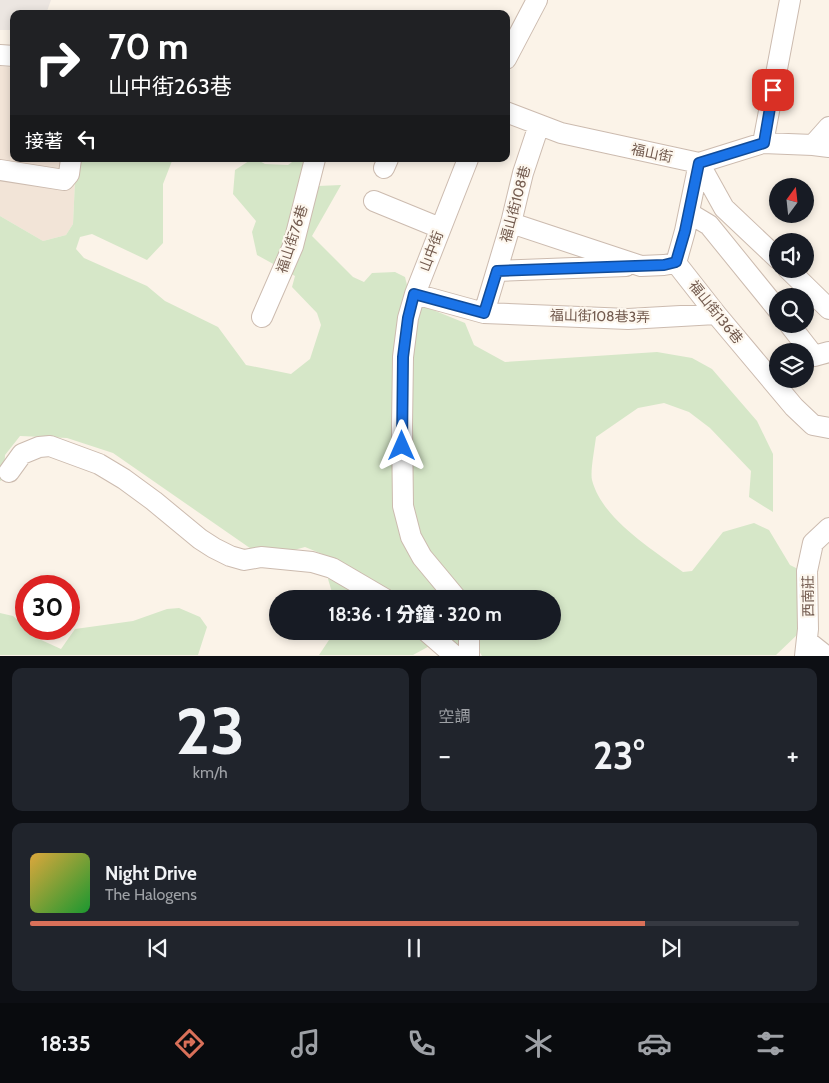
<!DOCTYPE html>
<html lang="zh-TW">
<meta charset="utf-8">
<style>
body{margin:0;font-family:Cabin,"Noto Sans TC",sans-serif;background:#20242c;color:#f1f3f6;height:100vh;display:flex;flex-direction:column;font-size:19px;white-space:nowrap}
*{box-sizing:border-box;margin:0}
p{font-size:16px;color:#9ea1a6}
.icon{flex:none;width:28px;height:28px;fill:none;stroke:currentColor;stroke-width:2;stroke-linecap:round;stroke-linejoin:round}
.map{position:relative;height:656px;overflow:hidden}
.panel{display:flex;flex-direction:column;gap:12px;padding:12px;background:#0d0f14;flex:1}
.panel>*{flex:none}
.guide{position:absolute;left:10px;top:10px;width:500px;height:152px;border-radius:10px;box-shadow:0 2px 8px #0003;background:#202124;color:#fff;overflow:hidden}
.needle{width:32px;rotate:15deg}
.controls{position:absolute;left:769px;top:178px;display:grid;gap:10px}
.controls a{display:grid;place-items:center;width:45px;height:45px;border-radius:50%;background:#171b24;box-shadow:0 2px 8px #0003;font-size:25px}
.speed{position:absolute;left:15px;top:575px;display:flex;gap:10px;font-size:25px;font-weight:700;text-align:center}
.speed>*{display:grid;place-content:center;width:65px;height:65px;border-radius:50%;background:#171b24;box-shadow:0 2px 8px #0003;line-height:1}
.speed .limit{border:8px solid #d22;background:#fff;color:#111}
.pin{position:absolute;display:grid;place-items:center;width:42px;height:42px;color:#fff;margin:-21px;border-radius:10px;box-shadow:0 2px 8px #0006}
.me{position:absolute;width:55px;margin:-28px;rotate:0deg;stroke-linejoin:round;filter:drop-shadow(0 0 4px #0008)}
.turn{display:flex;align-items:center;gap:18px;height:105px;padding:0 15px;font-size:22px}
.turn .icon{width:65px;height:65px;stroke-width:2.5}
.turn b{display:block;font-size:35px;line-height:42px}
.then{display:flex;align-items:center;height:48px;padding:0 15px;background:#0003;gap:10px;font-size:19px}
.big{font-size:38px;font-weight:800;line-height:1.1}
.panel .widget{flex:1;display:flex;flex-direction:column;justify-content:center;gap:8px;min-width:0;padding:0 18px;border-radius:10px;background:#20242c}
.panel .dial{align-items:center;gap:0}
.dial b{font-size:65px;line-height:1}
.song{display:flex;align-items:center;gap:15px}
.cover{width:60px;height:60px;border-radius:8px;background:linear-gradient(135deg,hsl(40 70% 55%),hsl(130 70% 35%))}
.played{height:5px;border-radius:2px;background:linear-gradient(90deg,#d97059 80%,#363941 80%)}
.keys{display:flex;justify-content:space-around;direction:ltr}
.heat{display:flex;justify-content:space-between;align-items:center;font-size:28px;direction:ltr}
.panel .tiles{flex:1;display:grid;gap:12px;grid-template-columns:1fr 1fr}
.widget:last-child{grid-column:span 2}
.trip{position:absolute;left:269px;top:590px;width:292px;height:50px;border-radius:25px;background:#171b24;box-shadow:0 2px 8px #0003;font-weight:800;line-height:50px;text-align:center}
.menu{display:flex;height:80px;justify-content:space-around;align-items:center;background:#090b0e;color:#9ea1a6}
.menu .icon{width:35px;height:35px}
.menu .current{color:#d97059}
.menu b{font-size:22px;color:#f1f3f6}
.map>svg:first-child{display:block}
</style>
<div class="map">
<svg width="829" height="656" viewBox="0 0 829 656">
<rect width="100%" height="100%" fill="#fbf3e8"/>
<path fill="#f2e4d7" d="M0,66L14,68V159H76L73,224L66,235L43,241L0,216Z"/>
<path fill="#ece6e1" d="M0,0H51L46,14H14V30H0Z"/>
<path fill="#d6e7c8" d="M76,159H170L172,161L163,184V243L147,260L92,234L80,237L76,249L84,258L147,286L165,301L218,327L246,365L291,374L310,359L321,325L317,313L292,287L295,276L257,255L252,232L256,221L233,194L235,170L252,159H256L265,164L288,165L296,159H314L309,181L318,186L341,185L312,236L353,277L364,282L372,273L395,272L405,277L411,301L465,323L474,345L505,362L657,352L692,358L712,369L757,421L773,454V512L749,497L751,471L710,428L689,412L664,403L638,408L596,437C595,446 590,472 592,480C602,519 652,549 683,572L692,571L723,532L754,523L769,530L790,565L814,577L799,633L776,655L482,656L479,651L447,642L435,643L413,655H319L335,631H552V599H334L328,579L331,568L327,556L305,547L269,557L257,553L113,453L67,438L20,436L5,455L4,479L0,481V216L43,241L66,235L73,224Z
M179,608L200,617L207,627L198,655H0V613L13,616L39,639L61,649L75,629L133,621L167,609Z"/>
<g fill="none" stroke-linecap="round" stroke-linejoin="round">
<defs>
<path id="minor" d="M0,55L14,56
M506,59L537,0
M506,112L561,133L699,163L763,143L813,145L829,147
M763,143L790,0
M813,145L829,127
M699,163L724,208L778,259
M384,168L388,159
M0,170L64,180L69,174L71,159
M374,201L440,228
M689,213L709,225L778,310
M511,223L641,266L664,265L676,263
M676,263L716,314L794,407L813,425L829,428
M676,263L685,231L699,163
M788,269L829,309
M497,271L626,266
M415,294L484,313L628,319L716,314
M484,313L511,223L523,173L539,125
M262,317L293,246L315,159
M789,324L814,356L829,352
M9,472L22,454L39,447L50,446L99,464L124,479L154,501L200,539L214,548L230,556L244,560L261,557L312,562L332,568L385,599
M457,599L422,557L411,537L403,506L402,426L403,357L408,318L415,294L468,159
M426,631L455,656
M469,631V656
M807,641L826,656
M805,656L808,629L807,571L813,543L829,528"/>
</defs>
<use href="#minor" stroke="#ccbbaf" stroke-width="22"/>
<use href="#minor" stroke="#fff" stroke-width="20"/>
</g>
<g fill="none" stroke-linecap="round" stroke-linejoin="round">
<defs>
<path id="route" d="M402,446L403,357L408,318L414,294L484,313L497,271L664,265L676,262L685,231L699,163L764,143L773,90"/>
</defs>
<use href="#route" stroke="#114b97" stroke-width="12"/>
<use href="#route" stroke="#1a73e8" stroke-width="9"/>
</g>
<g text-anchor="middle" stroke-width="4.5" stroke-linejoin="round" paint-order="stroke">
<g font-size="14" fill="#725a4e" stroke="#fdf7ee">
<text transform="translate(652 153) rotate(12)" y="5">福山街</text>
<text transform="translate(515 204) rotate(-75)" y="5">福山街108巷</text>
<text transform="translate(292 239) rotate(-72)" y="5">福山街76巷</text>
<text transform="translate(431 251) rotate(-69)" y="5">山中街</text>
<text transform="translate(716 312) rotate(51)" y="5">福山街136巷</text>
<text transform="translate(600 316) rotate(1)" y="5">福山街108巷3弄</text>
<text transform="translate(808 596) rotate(-91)" y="5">西南莊</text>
</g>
</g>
</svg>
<div class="controls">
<a><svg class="needle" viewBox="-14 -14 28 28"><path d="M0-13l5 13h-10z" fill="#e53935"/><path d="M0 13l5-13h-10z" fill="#9ea1a6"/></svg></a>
<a><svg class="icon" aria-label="sound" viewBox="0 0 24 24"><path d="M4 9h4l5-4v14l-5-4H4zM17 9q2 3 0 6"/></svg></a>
<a><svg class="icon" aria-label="search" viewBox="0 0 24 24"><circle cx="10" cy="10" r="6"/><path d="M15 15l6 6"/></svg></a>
<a><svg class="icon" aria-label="layers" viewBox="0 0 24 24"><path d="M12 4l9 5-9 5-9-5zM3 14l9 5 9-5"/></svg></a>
</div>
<div class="speed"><div class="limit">30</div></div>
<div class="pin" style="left:773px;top:90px;background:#d93025"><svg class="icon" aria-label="arrive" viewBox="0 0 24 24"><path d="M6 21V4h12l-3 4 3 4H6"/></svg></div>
<svg class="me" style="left:402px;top:446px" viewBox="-20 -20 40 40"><path d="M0-17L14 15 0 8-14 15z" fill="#1a73e8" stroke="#fff" stroke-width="4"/></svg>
<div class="trip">18:36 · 1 分鐘 · 320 m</div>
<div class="guide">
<div class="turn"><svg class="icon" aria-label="right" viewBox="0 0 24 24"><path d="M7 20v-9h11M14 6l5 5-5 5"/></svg><div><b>70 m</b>山中街263巷</div></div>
<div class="then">接著<svg class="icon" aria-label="left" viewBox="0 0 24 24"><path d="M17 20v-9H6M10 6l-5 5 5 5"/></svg></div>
</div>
</div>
<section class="panel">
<div class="tiles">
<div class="widget dial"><b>23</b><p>km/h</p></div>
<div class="widget"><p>空調</p>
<div class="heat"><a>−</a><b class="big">23°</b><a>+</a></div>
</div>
<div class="widget">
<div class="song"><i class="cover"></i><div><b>Night Drive</b><p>The Halogens</p></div></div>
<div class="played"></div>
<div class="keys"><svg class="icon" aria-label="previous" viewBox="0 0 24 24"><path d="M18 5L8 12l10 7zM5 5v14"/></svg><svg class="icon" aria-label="pause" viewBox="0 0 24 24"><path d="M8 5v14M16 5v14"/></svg><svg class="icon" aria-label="next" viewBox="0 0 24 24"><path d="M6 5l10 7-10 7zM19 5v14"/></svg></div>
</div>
</div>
</section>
<nav class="menu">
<b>18:35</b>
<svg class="icon current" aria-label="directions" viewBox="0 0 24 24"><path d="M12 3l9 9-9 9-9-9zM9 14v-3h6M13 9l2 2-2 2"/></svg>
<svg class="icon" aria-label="music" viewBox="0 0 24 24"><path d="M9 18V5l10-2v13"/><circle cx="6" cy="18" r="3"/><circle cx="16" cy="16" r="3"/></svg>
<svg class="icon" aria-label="phone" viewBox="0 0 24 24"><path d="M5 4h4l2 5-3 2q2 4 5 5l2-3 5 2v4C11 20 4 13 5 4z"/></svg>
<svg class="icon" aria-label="climate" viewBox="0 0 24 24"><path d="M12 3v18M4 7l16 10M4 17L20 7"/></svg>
<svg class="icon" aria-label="car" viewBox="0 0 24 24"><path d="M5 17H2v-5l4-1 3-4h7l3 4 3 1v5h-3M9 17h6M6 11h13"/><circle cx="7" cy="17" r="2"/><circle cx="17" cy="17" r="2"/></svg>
<svg class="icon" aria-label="filters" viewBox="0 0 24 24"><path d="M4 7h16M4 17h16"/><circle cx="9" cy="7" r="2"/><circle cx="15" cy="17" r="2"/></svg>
</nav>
